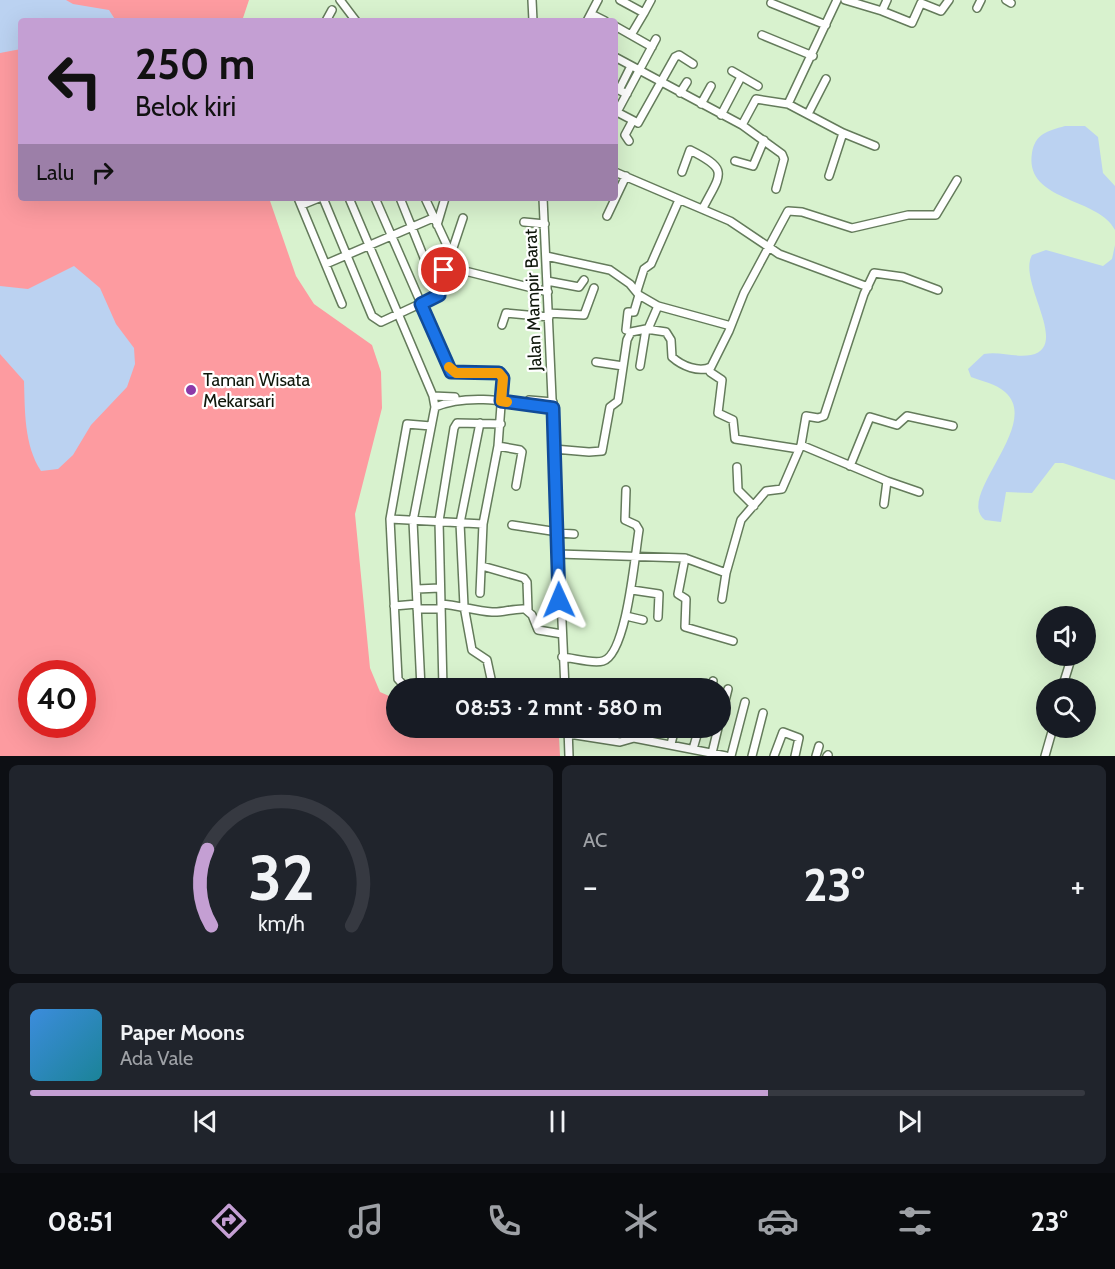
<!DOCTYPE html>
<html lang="id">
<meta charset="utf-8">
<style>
body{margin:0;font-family:Cabin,sans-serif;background:#20242c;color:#f1f3f6;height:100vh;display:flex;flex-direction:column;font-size:22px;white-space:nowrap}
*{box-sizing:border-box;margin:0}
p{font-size:20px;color:#9ea1a6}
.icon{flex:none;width:33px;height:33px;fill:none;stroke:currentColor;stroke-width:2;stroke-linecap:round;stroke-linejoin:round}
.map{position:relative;height:756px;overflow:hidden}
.panel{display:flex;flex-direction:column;gap:9px;padding:9px;background:#0d0f14;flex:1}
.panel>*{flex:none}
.hud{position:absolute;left:18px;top:18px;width:600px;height:183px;border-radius:6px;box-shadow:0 6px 24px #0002;background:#c49fd3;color:#111;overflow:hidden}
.fabs{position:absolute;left:1036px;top:606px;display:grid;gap:12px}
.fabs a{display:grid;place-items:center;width:60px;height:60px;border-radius:50%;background:#171b24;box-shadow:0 6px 24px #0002;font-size:30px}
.speed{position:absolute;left:18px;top:660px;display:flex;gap:12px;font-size:30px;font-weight:700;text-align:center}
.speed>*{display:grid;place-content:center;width:78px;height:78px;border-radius:50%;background:#171b24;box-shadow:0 6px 24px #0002;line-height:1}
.speed .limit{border:9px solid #d22;background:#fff;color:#111}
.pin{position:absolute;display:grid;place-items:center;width:51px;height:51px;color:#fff;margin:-26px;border:3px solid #fff;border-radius:50%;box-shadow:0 2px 6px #0007}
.me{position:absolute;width:66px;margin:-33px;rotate:359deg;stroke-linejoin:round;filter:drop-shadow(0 0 4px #0008)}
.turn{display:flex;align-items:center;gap:21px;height:126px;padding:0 18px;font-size:27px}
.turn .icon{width:78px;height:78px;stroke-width:2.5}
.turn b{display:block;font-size:42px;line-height:51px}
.then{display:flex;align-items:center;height:57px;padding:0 18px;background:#0003;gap:12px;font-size:22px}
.big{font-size:45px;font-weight:700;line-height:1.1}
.panel .tile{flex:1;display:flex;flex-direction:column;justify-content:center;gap:9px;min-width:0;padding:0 21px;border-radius:9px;background:#20242c}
.panel .dial{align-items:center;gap:0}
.dial svg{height:156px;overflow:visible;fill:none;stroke:#363941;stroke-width:7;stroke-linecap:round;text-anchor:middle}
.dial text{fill:#f1f3f6;stroke:none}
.song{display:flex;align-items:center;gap:18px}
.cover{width:72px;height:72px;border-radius:9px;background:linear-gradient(135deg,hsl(210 70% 55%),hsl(190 70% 35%))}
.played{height:6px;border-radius:3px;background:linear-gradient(90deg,#c49fd3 70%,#363941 70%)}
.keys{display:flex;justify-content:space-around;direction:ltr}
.heat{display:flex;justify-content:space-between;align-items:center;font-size:33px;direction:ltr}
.panel .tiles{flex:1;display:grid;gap:9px;grid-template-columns:1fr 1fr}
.tile:last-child{grid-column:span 2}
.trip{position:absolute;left:386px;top:678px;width:345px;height:60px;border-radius:30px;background:#171b24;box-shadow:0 6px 24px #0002;font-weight:700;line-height:60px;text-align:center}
.tabs{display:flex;height:96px;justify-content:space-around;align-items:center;background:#090b0e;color:#9ea1a6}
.tabs .icon{width:42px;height:42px}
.tabs .current{color:#c49fd3}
.tabs b{font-size:27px;color:#f1f3f6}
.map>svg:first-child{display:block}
</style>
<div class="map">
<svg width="1115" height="756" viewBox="0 0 1115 756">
<rect width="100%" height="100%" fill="#d8f2ce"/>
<path fill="#fd9ba0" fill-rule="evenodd" d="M0,0H249L242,21H21V198H269L296,276L314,304L372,345L381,372L382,408L355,514L370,668L380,692L396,699V728H515L559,737L560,756H0ZM32,674H82V724H32Z"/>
<path fill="#bbd2f1" d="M0,0H66L73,4L109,10L116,21H21V49L0,53Z
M1065,126H1085L1098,137L1103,173L1115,186V230C1099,197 1024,202 1032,153C1035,134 1047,131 1065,126Z
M1115,245V480L1063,463H1055L1032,493L1006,492L1001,522L985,520C954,497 1043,425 1005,392C996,384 982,381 971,377L968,369L984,354C1000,351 1015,358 1031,355C1071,346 1017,282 1032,255L1046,250L1103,266L1112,259Z
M74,266L100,288L116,324L134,348L135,364L127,387L91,425L73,455L58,469L41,471C24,445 25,411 24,381L0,354V286L28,289Z"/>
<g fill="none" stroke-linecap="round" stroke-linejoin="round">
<defs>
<path id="minor" d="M340,0L356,21
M532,0L533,21
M620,0L644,13L651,0
M837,0L788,104L843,133L875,146
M845,0L882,11L887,0
M1006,0L1011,3
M771,3L826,25
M977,8L981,0
M882,11L912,23L921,3L941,11L949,0
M591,14L605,21
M326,21L332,10
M587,21L598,0
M615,26L652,47
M631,35L644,13
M762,35L813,56
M615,57L742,125L782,154L784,159L776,189
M732,71L758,86
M680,93L687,82
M627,94L619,90L631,66
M701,104L711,86
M615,111L638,123L675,57L679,55L693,64
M617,112L656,39
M808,114L826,79
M721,115L741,77
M742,125L756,99L788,104
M629,141L625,135L632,122
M735,161L753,166L764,140
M615,172L730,221L779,254L868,287
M682,172L690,150C730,170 721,173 703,208
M829,176L843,133
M298,198L342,304
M323,198L372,316L381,322L439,295L400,198
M349,198L433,396L435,407L413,521L421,688
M375,198L451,372L499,373L503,378L498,446L483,524L480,593
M425,198L451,254
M543,198L565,688
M302,205L319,198
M607,216L626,176
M524,222L545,224
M437,225L445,198
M546,256L610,270L630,284L639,295L658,306L731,326
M326,264L433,218
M469,272L548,292
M547,281L579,287L584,280
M437,286L451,254L463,218
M637,291L644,269L651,264L679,200
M548,313L584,315L594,288
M502,325L506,313L549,317
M648,329L658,306
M626,330L628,312H634L639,295
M596,362L623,366
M640,366L646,329
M710,368V372L722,380L718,413L733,420L735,439L799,449
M433,396L455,397
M529,400L553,402
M435,407C470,392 516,403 553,408
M480,423L460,523L464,606L472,650L487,660L493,688
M801,445L887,481L884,504
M498,446L520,450L522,452L516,486
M554,449L589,452L602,451L610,407L618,401L627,340L631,332L646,329L666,332L671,340L672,357C682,366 699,373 711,367L729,331L744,293L788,211L802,212L852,228L908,215H936L957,180
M850,466L870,417L897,425L907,416L953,426
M737,467L738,490L754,506
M887,481L919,492
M390,519L483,524
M512,525L558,532
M558,533L574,534
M558,554L685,558L678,594L686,599L685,627L733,641
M685,558L726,573
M482,566L524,578L527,582L528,610
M417,589L440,588
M632,590L659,594L658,617
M722,599L726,573L741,520L766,491L782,489L801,445L806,416L818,418L824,416L864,294L874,273L903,277L938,290
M441,604C458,605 475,611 492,612C502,613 514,608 525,609L532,615L538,630L562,634
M394,606L417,604
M417,609H441
M626,616L643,620
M562,657C574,658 592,664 603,661C627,654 635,553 639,530L636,525L625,520L626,490
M406,688L398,679L390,519L407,424L431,426
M443,688L439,521L454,428L457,423L501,424
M711,688L713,681
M1062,688L1072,656
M720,721L728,689
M568,728L569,756
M569,734L620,742L634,738L726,756
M634,738L638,728
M671,744L675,728
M693,749L699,728
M712,753L718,728
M731,756L745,702
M752,756L763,713
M774,756L783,732L799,738L795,756
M816,756L819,746
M827,756L828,755
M1045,756L1053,728"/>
</defs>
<use href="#minor" stroke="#647b5b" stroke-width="10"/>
<use href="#minor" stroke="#fff" stroke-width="7"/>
</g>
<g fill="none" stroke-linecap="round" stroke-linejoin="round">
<defs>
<path id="route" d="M444,270L437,286L439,295L421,304L451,372L499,373L503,378L501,401L553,408L559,600"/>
</defs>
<use href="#route" stroke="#114b97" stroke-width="15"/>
<use href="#route" stroke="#1a73e8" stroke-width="10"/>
<path stroke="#f59e0b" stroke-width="10" d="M449,367L456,373H499L503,378L501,401L507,402"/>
</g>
<circle fill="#8c39a8" stroke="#fff" stroke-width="2" cx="191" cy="390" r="6"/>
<g text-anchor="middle" stroke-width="4.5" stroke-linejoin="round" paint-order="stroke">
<g font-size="18" fill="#0f170b" stroke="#fff">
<text transform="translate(533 300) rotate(-92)" y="6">Jalan Mampir Barat</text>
</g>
<g font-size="18" fill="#0f170b" stroke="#fff" text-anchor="start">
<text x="203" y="386">Taman Wisata<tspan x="203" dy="21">Mekarsari</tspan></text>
</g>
</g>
</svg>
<div class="fabs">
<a><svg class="icon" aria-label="sound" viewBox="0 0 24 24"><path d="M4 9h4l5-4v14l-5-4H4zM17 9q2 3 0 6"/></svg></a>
<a><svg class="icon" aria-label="search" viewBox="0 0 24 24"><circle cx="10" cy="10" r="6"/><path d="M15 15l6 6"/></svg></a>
</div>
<div class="speed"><div class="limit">40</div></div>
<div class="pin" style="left:444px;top:270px;background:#d93025"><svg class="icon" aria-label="arrive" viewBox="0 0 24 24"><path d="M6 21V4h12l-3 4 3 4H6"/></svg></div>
<svg class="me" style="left:559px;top:600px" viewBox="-20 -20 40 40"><path d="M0-17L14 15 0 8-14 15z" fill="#1a73e8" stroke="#fff" stroke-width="4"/></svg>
<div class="trip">08:53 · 2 mnt · 580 m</div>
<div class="hud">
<div class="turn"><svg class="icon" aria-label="left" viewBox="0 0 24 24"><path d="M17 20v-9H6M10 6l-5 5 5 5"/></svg><div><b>250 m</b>Belok kiri</div></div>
<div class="then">Lalu<svg class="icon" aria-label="right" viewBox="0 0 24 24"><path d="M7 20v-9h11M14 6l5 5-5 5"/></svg></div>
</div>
</div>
<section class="panel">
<div class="tiles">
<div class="tile dial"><svg viewBox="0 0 100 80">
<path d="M14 69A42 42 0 1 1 86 69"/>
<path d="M14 69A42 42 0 0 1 12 30" stroke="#c49fd3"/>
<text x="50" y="56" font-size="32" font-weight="700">32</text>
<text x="50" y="72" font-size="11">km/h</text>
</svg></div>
<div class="tile"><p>AC</p>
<div class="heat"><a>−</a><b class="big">23°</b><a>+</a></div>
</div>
<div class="tile">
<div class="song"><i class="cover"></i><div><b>Paper Moons</b><p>Ada Vale</p></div></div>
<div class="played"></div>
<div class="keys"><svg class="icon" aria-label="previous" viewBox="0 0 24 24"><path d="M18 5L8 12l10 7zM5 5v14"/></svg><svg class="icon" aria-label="pause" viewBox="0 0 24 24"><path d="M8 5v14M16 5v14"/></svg><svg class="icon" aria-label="next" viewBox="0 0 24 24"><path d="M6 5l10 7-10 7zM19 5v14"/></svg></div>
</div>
</div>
</section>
<nav class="tabs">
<b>08:51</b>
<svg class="icon current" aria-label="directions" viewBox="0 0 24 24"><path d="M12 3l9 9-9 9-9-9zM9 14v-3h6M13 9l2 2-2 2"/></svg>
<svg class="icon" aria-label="music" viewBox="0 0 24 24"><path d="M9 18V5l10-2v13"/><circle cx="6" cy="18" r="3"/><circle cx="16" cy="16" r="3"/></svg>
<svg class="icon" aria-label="phone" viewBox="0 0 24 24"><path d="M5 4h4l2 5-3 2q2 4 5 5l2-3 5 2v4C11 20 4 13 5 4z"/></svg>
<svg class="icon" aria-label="climate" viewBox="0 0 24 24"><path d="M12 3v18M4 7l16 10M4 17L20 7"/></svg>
<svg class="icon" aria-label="car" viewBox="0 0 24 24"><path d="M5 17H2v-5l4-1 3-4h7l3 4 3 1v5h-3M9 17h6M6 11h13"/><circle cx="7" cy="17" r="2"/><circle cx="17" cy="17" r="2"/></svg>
<svg class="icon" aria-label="filters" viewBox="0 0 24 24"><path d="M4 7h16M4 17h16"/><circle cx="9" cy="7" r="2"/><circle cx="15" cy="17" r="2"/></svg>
<b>23°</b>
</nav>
